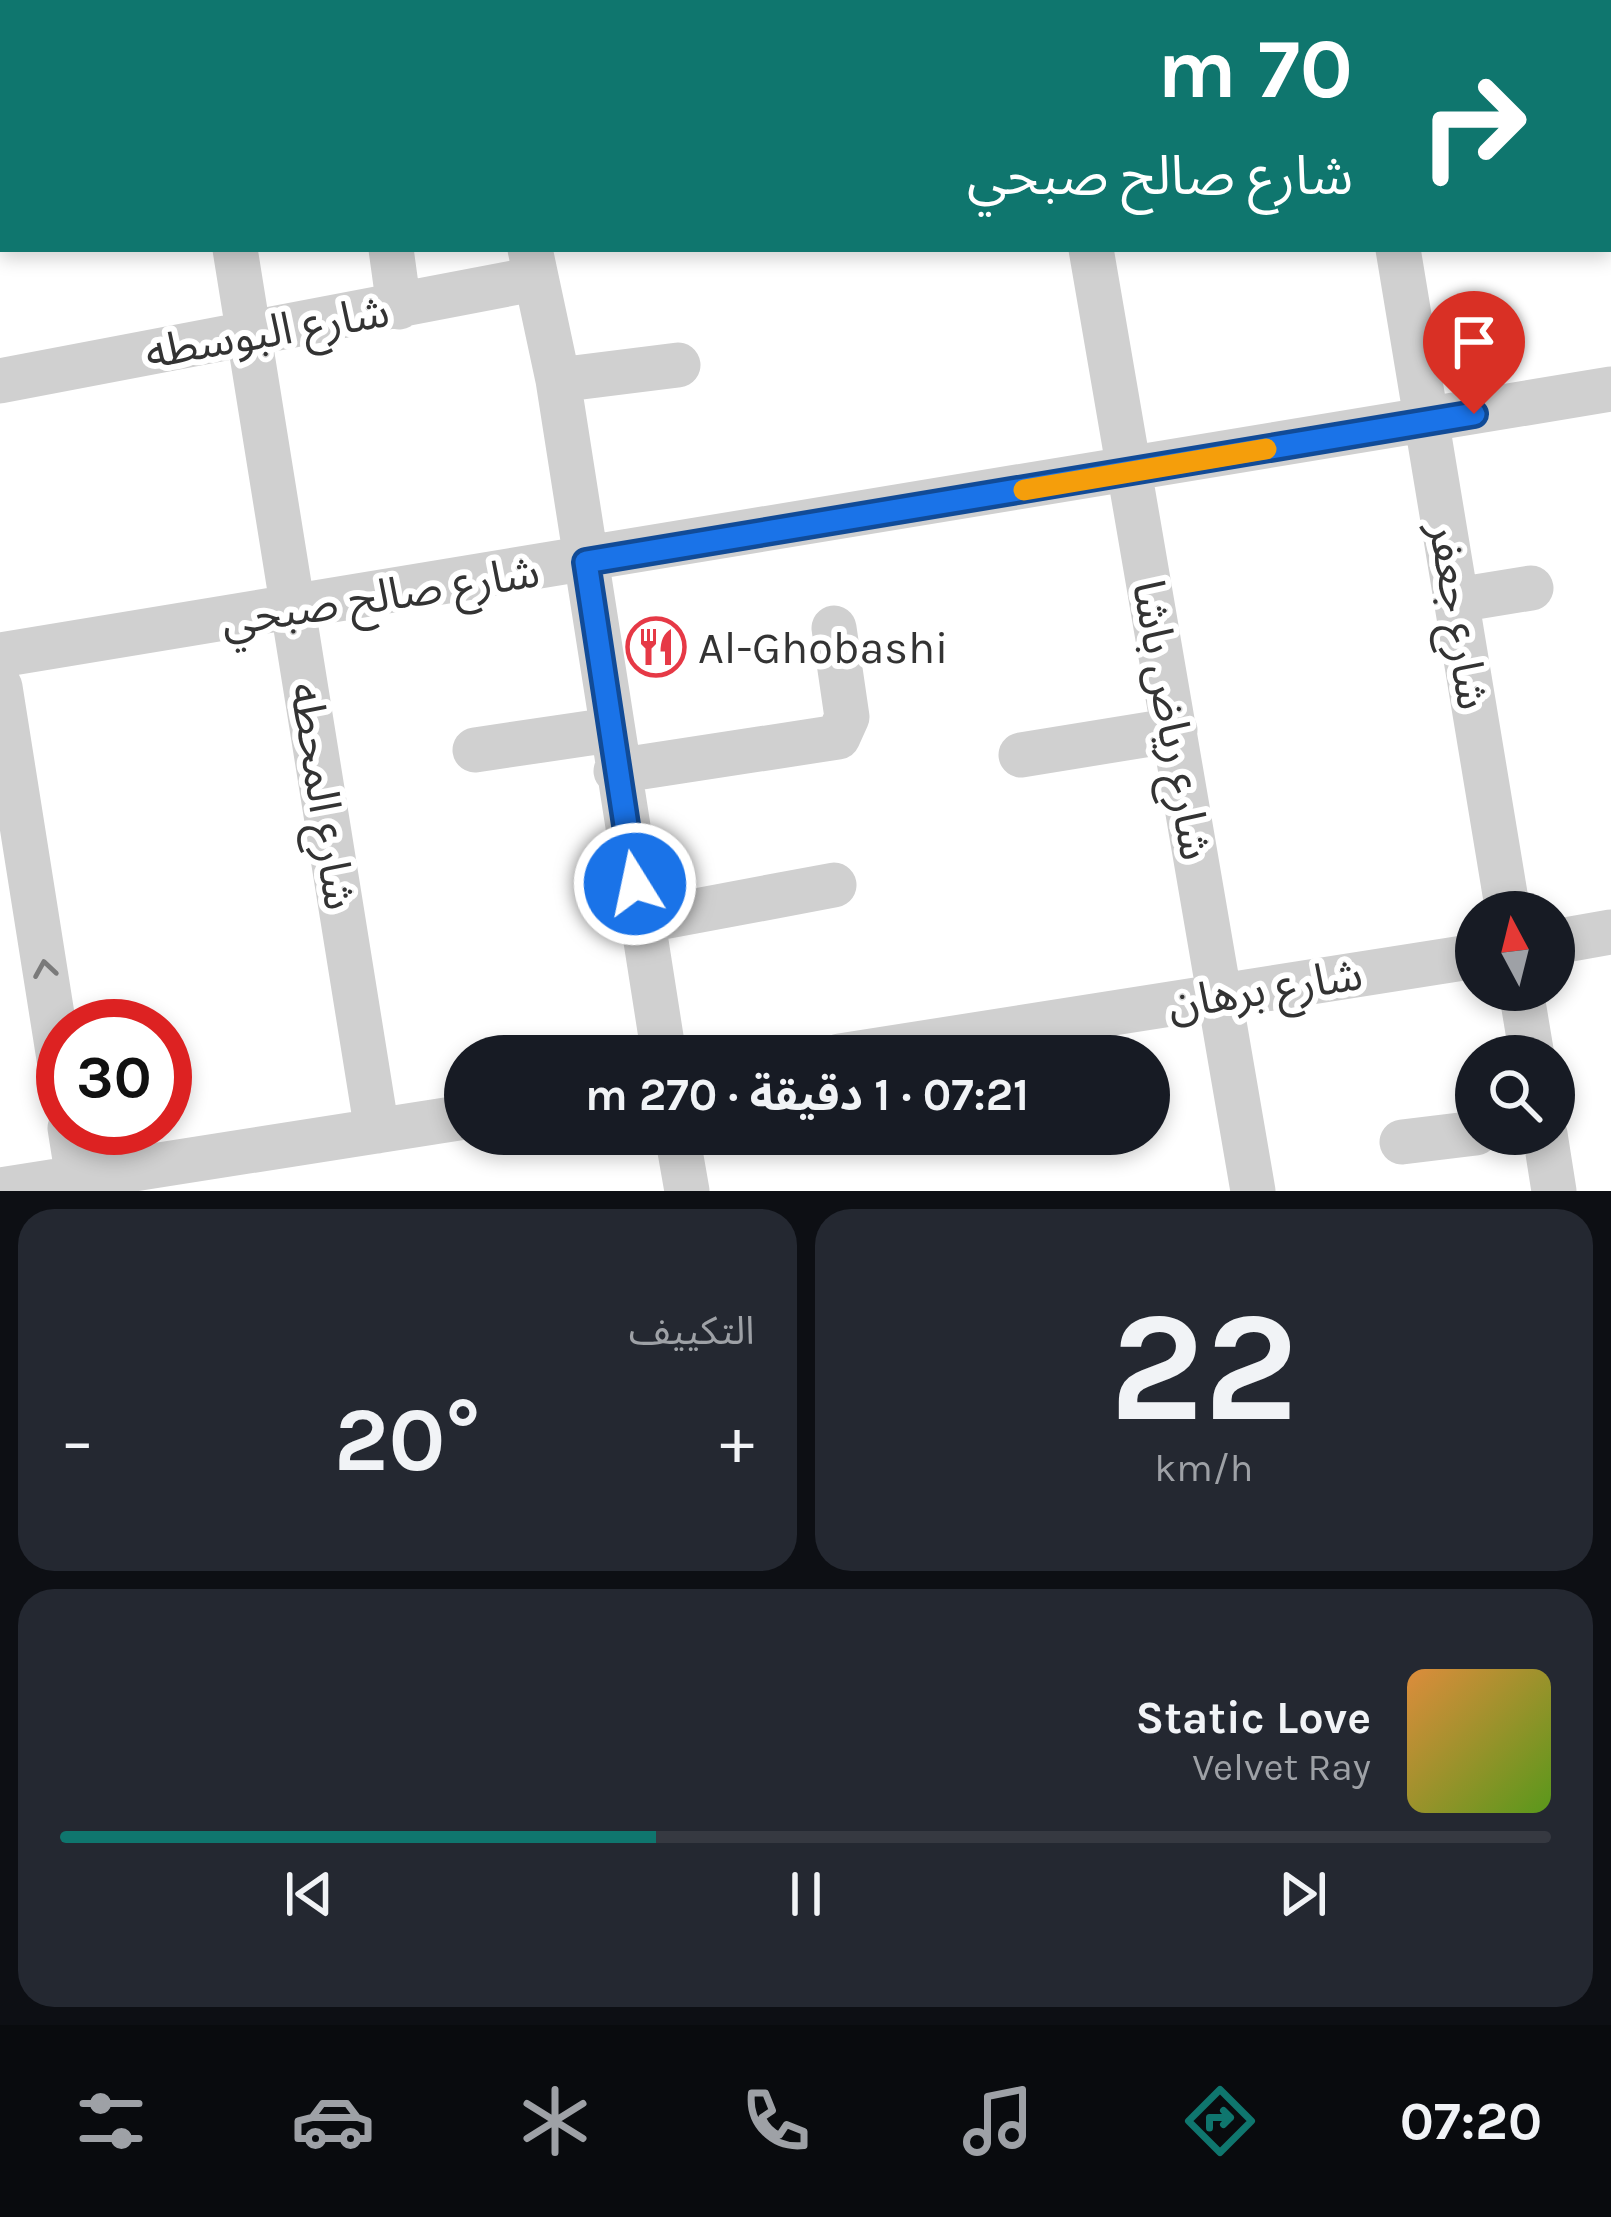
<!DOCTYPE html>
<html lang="ar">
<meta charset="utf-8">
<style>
body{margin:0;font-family:Karla,"Noto Sans Arabic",sans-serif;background:#242831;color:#f1f3f6;direction:rtl;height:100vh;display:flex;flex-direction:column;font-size:45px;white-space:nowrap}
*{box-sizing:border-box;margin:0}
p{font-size:39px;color:#9ea1a6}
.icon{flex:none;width:66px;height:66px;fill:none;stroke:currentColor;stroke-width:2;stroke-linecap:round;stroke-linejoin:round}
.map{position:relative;height:1191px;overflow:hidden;direction:ltr}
.side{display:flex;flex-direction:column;gap:18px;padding:18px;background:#0d0f14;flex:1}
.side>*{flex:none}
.guide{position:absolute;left:0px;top:0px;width:1611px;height:252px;box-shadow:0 6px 18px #0003;direction:rtl;background:#0f766e;color:#fff;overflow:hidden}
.needle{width:78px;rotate:353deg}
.tools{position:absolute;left:1455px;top:891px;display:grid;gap:24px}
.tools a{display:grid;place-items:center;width:120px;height:120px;border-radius:50%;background:#171b24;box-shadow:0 6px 18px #0003;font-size:60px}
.speed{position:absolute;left:36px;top:999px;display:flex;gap:24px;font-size:60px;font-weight:700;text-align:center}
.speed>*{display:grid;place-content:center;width:156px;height:156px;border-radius:50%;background:#171b24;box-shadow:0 6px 18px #0003;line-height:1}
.speed .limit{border:18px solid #d22;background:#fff;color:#111}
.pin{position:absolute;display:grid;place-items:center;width:102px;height:102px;color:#fff;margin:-123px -51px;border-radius:50% 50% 50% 0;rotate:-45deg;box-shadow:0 0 12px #0007}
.pin .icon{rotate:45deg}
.me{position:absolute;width:132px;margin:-66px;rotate:350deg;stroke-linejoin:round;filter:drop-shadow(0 0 9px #0008)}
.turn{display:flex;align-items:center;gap:42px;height:252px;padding:0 60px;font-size:54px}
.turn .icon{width:156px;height:156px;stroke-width:2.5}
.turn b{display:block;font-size:84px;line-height:102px}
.big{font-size:90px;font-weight:700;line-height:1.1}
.side .tile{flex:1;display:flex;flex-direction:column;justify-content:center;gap:18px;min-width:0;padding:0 42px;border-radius:36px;background:#242831}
.side .dial{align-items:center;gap:0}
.dial b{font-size:156px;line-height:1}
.song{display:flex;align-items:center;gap:36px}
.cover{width:144px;height:144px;border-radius:18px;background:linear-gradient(135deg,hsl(30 70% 55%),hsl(90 70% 35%))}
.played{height:12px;border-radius:6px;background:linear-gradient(90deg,#0f766e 40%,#363941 40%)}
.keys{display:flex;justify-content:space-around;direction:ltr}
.heat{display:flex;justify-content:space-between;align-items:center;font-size:66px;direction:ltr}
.side .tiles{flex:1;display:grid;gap:18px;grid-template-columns:1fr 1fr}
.tile:last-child{grid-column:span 2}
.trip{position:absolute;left:444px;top:1035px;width:726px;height:120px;border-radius:60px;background:#171b24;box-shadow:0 6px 18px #0003;font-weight:700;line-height:120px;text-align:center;direction:rtl}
.tabs{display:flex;height:192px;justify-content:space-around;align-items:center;background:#090b0e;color:#9ea1a6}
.tabs .icon{width:84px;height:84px}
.tabs .selected{color:#0f766e}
.tabs b{font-size:54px;color:#f1f3f6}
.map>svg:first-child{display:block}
</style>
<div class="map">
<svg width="1611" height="1191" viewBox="0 0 1611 1191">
<rect width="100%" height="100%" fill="#fff"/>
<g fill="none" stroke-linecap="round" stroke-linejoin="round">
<path stroke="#d0d0d0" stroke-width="45" d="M197,0V3
M492,0V3
M1049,0V3
M1354,0L1355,3
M744,3L762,0
M0,105L3,104
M235,249L377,1131
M391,249L399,307
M530,249L558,380L664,1056
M1091,249L1253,1191
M1398,249L1508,912
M558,380L678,365
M0,381L534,279
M1457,600L1531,588
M0,655L1611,389
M0,687L63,1084
M475,750L610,730
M1021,755L1175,730
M616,771L838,737L847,717L834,628
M642,921L834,885
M1554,942L1611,932
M1521,990L1532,1056
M840,1056L1476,956
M70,1128L80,1191
M677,1134L687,1191
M1545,1134L1554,1191
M1402,1142L1476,1133
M0,1190L465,1117"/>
</g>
<defs><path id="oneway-chevron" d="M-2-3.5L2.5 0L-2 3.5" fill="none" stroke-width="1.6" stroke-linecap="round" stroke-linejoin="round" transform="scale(3)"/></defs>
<use stroke="#7a7a7a" href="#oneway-chevron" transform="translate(45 969) rotate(-99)"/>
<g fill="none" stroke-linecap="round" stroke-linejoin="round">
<defs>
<path id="route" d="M635,884L586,562L1474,414"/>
</defs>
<use href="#route" stroke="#114b97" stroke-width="30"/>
<use href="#route" stroke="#1a73e8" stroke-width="21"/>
<path stroke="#f59e0b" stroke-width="21" d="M1024,490L1266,449"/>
</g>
<defs>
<symbol id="restaurant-ring" viewBox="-11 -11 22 22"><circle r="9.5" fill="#fff" stroke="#e63946" stroke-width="1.5"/><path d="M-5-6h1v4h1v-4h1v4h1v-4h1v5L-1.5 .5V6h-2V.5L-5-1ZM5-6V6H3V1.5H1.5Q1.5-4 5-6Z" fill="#e63946"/></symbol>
</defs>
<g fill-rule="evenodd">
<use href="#restaurant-ring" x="623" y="614" width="66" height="66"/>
</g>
<g text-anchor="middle" stroke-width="12" stroke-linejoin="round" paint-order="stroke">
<g font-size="45" fill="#333" stroke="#fff">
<text transform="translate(267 331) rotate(-10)" y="16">شارع البوسطه</text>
<text transform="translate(380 595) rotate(-9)" y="16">شارع صالح صبحي</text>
<text transform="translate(1460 616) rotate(81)" y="16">شارع جعفر</text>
<text transform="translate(1173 720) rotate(80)" y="16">شارع رياض باشا</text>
<text transform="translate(324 796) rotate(81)" y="16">شارع المحطه</text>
<text transform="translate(1265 988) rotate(-9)" y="16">شارع برهان</text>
</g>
<g font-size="45" fill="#333" stroke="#fff" text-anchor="start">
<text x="698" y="663">Al-Ghobashi</text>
</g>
</g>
</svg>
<div class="tools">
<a><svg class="needle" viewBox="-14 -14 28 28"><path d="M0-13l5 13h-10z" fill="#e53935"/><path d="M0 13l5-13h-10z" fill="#9ea1a6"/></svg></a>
<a><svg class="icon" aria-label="search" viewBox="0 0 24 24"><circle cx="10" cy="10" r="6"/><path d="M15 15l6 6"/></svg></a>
</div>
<div class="speed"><div class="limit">30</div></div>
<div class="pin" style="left:1474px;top:414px;background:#d93025"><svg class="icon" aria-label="arrive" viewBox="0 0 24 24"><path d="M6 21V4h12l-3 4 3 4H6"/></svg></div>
<svg class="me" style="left:635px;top:884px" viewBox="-20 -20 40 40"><circle r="17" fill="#1a73e8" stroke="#fff" stroke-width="3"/><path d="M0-11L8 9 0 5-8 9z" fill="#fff"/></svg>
<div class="trip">07:21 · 1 دقيقة · 270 m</div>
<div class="guide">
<div class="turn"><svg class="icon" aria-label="right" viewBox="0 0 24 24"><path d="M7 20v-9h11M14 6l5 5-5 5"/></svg><div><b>70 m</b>شارع صالح صبحي</div></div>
</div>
</div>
<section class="side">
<div class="tiles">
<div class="tile dial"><b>22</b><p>km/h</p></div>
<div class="tile"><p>التكييف</p>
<div class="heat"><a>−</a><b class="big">20°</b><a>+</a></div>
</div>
<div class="tile">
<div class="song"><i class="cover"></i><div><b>Static Love</b><p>Velvet Ray</p></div></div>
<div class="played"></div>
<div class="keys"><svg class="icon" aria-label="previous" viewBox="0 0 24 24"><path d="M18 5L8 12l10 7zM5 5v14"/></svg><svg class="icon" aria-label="pause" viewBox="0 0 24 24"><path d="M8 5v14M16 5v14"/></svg><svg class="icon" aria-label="next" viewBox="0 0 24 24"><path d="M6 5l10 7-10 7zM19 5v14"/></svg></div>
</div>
</div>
</section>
<nav class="tabs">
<b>07:20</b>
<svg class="icon selected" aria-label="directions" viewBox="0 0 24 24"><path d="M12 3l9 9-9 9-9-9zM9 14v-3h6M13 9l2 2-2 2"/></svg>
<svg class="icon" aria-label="music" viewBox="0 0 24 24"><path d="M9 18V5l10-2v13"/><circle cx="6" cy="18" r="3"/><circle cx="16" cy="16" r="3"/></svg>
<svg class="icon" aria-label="phone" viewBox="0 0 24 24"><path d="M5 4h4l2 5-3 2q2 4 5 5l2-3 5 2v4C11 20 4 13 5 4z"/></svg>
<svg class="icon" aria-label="climate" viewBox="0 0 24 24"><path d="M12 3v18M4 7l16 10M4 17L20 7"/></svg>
<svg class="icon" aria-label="car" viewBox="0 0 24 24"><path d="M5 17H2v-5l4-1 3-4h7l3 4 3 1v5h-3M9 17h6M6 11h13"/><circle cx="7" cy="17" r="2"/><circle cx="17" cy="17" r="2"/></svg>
<svg class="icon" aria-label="filters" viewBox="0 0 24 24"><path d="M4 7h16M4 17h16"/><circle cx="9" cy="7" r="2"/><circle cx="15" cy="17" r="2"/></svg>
</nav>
